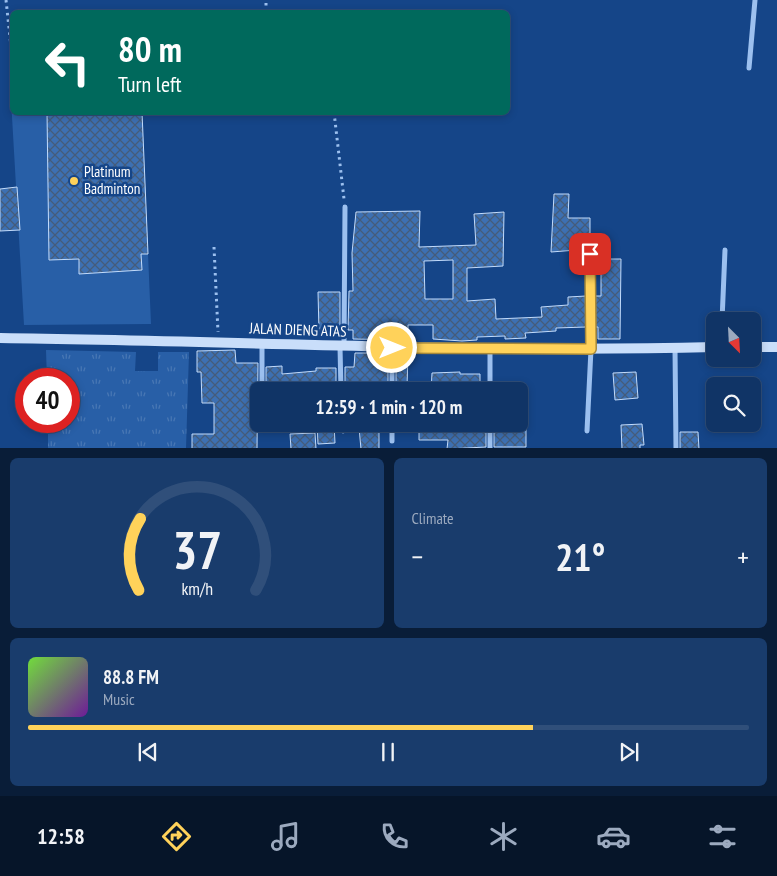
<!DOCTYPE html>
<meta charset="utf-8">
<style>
body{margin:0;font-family:"PT Sans Narrow",sans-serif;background:#193c6c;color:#f1f3f6;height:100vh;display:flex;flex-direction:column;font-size:19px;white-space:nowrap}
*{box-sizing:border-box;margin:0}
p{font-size:16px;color:#9caabf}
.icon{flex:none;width:28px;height:28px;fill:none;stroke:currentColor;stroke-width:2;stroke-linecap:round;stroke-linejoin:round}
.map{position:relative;height:448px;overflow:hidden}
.panel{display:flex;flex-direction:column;gap:10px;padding:10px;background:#091d38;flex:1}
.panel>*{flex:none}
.banner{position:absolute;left:10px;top:10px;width:500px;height:105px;border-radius:8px;box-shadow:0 2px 8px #0003,0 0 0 1px #304f7a;background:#00695c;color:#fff;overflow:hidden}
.needle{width:32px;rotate:156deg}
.buttons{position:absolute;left:706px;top:312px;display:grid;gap:10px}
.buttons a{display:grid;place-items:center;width:55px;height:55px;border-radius:8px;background:#103466;box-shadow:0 2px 8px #0003,0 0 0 1px #304f7a;font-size:25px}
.speed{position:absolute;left:15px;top:368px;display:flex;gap:10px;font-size:25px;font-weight:700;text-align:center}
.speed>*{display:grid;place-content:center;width:65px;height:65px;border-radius:50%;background:#103466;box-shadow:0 2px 8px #0003,0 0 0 1px #304f7a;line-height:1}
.speed .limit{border:8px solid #d22;background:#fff;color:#111}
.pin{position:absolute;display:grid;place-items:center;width:42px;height:42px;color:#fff;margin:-21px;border-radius:10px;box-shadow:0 2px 8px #0006}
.me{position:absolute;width:55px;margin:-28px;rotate:90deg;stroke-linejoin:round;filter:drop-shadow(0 0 4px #0008)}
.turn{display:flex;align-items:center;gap:18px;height:105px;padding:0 25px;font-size:22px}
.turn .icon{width:65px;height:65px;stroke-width:2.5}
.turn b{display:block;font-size:35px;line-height:42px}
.big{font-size:38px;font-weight:600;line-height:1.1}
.panel .widget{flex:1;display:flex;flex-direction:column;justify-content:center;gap:8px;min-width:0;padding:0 18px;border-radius:8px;background:#193c6c}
.panel .dial{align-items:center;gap:0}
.dial svg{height:130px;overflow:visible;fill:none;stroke:#304f7a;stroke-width:7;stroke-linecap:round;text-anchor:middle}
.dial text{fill:#f1f3f6;stroke:none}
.song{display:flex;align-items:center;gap:15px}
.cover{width:60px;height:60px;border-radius:8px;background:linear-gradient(135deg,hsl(100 70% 55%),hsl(280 70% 35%))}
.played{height:5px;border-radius:2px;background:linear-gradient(90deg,#ffd25a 70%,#304f7a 70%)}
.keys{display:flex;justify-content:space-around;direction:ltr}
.heat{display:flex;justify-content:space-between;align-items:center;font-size:28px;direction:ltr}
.panel .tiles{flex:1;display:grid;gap:10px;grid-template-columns:1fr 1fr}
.widget:last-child{grid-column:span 2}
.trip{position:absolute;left:250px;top:382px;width:278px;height:50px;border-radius:8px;background:#103466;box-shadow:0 2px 8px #0003,0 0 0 1px #304f7a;font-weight:600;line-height:50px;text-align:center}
.tabs{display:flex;height:80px;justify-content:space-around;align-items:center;background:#061529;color:#9caabf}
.tabs .icon{width:35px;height:35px}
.tabs .current{color:#ffd25a}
.tabs b{font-size:22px;color:#f1f3f6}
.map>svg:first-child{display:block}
</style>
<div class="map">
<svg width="777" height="449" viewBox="0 0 777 449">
<defs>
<pattern id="grass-tufts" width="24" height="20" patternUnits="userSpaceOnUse" patternTransform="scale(1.25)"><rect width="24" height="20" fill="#285fa7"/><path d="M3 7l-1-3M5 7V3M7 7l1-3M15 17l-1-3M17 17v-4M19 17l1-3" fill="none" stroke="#4877b4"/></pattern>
<pattern id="building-cross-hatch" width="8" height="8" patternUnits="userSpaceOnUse" patternTransform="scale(1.25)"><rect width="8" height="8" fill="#3d70b2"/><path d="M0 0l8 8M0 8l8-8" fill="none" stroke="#455c7a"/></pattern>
</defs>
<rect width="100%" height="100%" fill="#154588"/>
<path fill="url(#grass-tufts)" d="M46,350L136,352L135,371H158V352H189L186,448H48V421H69V379H47Z"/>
<path fill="#285fa7" d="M10,82H12V112L142,113L151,324L24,325Z"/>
<path fill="url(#building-cross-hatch)" stroke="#c2dbfb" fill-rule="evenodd" d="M47,112H142L148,254H141L142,270L79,274V259L49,260Z
M17,187L20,230L0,231V189Z
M554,194H569L568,218H590V249L551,252Z
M420,211L419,247L476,245L474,214L504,212L503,266L467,268V301L495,299L496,319L542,317L541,307L568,305V297L586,296V327L556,328V331L525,333L526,338L505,339V336L477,337V340L462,341L433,339V325H408V340L353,339V330H348L349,291H353L352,253L356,212ZM453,260V299H425L424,261Z
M601,259H621L620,339H598V327H595V296H601Z
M318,292H340V330L319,331Z
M235,350L236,363H258L257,449H192V434H214V403H202L201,372H197V351Z
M355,353H388V386L345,384V367H354Z
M396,353L408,354L407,387L396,386Z
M282,366V374L316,371V368H336V383H331V391H266V367Z
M460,372V374H480V391H431L432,373Z
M636,372L638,398L615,400L613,373Z
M317,424H334L335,443L318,444Z
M430,424H486V447L447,449L448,440H419V426H430Z
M494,424H518V429H526V447H494Z
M642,424L644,445H640V449H622L621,425Z
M379,427V449H361L359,428Z
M680,432H698L699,449H680Z
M315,433L316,449H291L290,434Z"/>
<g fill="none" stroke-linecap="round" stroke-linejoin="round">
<path stroke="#9cc0ef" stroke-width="3" stroke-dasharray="2.5 4" stroke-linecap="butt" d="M6,0L12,56
M266,12V0
M334,112L344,199
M214,247L218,332"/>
<path stroke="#9cc0ef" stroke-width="5" d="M749,68L755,0
M722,321L725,250
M344,346L345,207
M340,347L341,391
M392,348V391
M490,348V391
M675,348L676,449
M262,391V345
M342,424L343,431
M392,424V441
M490,424V449
M587,431L591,349L590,254"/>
<path stroke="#c9defa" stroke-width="10" d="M0,338C238,341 477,353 715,347
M752,347H777"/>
</g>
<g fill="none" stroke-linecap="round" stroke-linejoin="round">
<defs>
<path id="route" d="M392,348L591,349L590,254"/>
</defs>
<use href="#route" stroke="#a6883a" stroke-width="12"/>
<use href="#route" stroke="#ffd25a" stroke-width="9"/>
</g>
<circle fill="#ffd25a" stroke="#154588" stroke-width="2" cx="74" cy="181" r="5"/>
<g text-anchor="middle" stroke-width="5" stroke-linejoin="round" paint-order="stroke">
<g font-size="15" fill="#fff" stroke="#154588" text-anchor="start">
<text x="84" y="177">Platinum<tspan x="84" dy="17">Badminton</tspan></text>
</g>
<g font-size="15" fill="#fff" stroke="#154588">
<text transform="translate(298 330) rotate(2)" y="5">JALAN DIENG ATAS</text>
</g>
</g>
</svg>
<div class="buttons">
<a><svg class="needle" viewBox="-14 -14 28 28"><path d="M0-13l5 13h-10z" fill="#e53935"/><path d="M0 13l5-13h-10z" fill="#9caabf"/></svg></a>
<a><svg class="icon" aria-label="search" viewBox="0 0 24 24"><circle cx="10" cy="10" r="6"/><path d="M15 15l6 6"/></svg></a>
</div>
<div class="speed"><div class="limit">40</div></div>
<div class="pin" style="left:590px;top:254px;background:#d93025"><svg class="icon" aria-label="arrive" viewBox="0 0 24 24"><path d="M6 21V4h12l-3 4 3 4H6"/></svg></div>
<svg class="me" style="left:392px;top:348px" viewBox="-20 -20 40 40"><circle r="17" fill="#ffd25a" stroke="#fff" stroke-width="3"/><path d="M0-11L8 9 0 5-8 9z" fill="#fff"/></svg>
<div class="trip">12:59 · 1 min · 120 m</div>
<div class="banner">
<div class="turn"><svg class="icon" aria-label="left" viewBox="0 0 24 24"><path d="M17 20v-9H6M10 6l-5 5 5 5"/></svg><div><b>80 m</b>Turn left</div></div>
</div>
</div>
<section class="panel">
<div class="tiles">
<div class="widget dial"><svg viewBox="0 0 100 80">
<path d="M14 69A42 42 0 1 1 86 69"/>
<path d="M14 69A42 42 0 0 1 15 25" stroke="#ffd25a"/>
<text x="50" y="56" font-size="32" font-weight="700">37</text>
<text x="50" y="72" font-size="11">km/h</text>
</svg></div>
<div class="widget"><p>Climate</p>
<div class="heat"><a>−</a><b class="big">21°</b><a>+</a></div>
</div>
<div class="widget">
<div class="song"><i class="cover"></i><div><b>88.8 FM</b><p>Music</p></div></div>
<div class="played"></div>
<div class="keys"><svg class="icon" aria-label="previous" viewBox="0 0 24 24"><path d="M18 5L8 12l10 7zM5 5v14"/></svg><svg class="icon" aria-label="pause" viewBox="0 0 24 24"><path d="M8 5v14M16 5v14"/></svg><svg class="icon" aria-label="next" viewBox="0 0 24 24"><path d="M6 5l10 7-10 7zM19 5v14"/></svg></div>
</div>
</div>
</section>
<nav class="tabs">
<b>12:58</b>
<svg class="icon current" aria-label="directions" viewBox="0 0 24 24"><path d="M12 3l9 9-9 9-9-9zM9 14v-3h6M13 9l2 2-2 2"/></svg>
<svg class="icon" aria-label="music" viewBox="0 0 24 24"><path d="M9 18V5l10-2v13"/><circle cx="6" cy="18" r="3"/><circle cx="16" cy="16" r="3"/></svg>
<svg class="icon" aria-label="phone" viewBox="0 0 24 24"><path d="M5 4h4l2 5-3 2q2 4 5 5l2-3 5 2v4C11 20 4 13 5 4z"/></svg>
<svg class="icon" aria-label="climate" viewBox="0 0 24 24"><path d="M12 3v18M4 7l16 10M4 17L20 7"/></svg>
<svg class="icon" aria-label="car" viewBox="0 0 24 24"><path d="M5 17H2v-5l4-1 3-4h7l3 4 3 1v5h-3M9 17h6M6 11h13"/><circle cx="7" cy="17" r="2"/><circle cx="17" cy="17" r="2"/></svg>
<svg class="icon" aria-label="filters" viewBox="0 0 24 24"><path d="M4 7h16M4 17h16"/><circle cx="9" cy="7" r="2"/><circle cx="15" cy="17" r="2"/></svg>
</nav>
